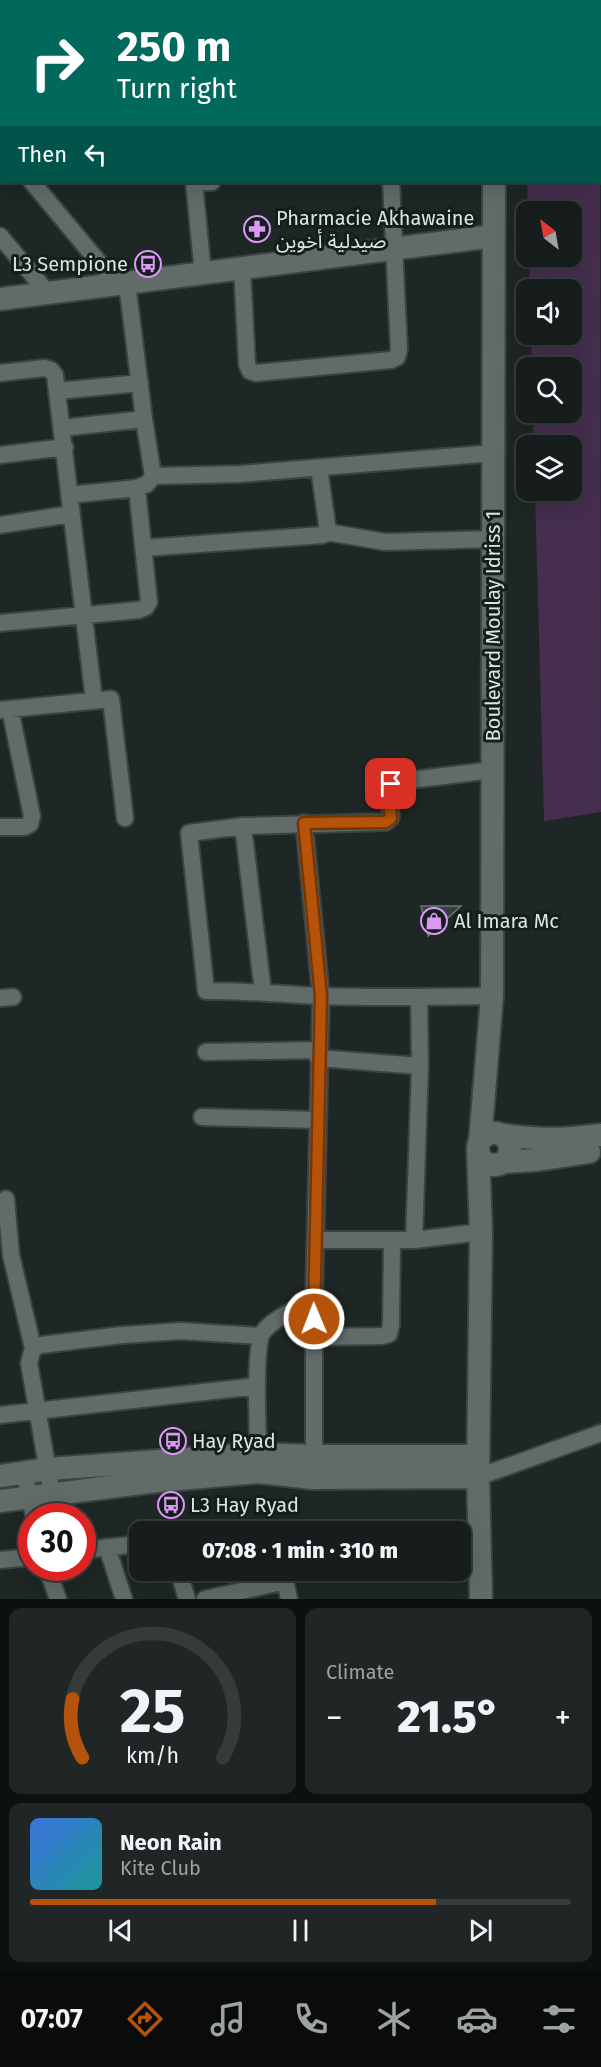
<!DOCTYPE html>
<meta charset="utf-8">
<style>
body{margin:0;font-family:"Fira Sans","Noto Sans Arabic",sans-serif;background:#1f2625;color:#f1f3f6;height:100vh;display:flex;flex-direction:column;font-size:22px;white-space:nowrap}
*{box-sizing:border-box;margin:0}
p{font-size:20px;color:#9ea2a3}
.icon{flex:none;width:33px;height:33px;fill:none;stroke:currentColor;stroke-width:2;stroke-linecap:round;stroke-linejoin:round}
.map{position:relative;height:1599px;overflow:hidden}
.sheet{display:flex;flex-direction:column;gap:9px;padding:9px;background:#0c100f;flex:1}
.sheet>*{flex:none}
.banner{position:absolute;left:0px;top:0px;width:602px;height:183px;box-shadow:0 6px 24px #0002,0 0 0 2px #353b3b;background:#00695c;color:#fff;overflow:hidden}
.needle{width:39px;rotate:329deg}
.tools{position:absolute;left:516px;top:201px;display:grid;gap:12px}
.tools a{display:grid;place-items:center;width:66px;height:66px;border-radius:12px;background:#161d1c;box-shadow:0 6px 24px #0002,0 0 0 2px #353b3b;font-size:30px}
.speed{position:absolute;left:18px;top:1503px;display:flex;gap:12px;font-size:30px;font-weight:700;text-align:center}
.speed>*{display:grid;place-content:center;width:78px;height:78px;border-radius:50%;background:#161d1c;box-shadow:0 6px 24px #0002,0 0 0 2px #353b3b;line-height:1}
.speed .limit{border:9px solid #d22;background:#fff;color:#111}
.pin{position:absolute;display:grid;place-items:center;width:51px;height:51px;color:#fff;margin:-26px;border-radius:12px;box-shadow:0 3px 9px #0006}
.me{position:absolute;width:66px;margin:-33px;rotate:359deg;stroke-linejoin:round;filter:drop-shadow(0 0 4px #0008)}
.turn{display:flex;align-items:center;gap:21px;height:126px;padding:0 18px;font-size:27px}
.turn .icon{width:78px;height:78px;stroke-width:2.5}
.turn b{display:block;font-size:42px;line-height:51px}
.then{display:flex;align-items:center;height:57px;padding:0 18px;background:#0003;gap:12px;font-size:22px}
.big{font-size:45px;font-weight:800;line-height:1.1}
.sheet .card{flex:1;display:flex;flex-direction:column;justify-content:center;gap:9px;min-width:0;padding:0 21px;border-radius:12px;background:#1f2625}
.sheet .dial{align-items:center;gap:0}
.dial svg{height:156px;overflow:visible;fill:none;stroke:#353b3b;stroke-width:7;stroke-linecap:round;text-anchor:middle}
.dial text{fill:#f1f3f6;stroke:none}
.song{display:flex;align-items:center;gap:18px}
.cover{width:72px;height:72px;border-radius:9px;background:linear-gradient(135deg,hsl(220 70% 55%),hsl(180 70% 35%))}
.played{height:6px;border-radius:3px;background:linear-gradient(90deg,#b45309 75%,#353b3b 75%)}
.keys{display:flex;justify-content:space-around;direction:ltr}
.heat{display:flex;justify-content:space-between;align-items:center;font-size:33px;direction:ltr}
.sheet .tiles{flex:1;display:grid;gap:9px;grid-template-columns:1fr 1fr}
.card:last-child{grid-column:span 2}
.trip{position:absolute;left:129px;top:1521px;width:342px;height:60px;border-radius:12px;background:#161d1c;box-shadow:0 6px 24px #0002,0 0 0 2px #353b3b;font-weight:800;line-height:60px;text-align:center}
.tab-bar{display:flex;height:96px;justify-content:space-around;align-items:center;background:#090c0b;color:#9ea2a3}
.tab-bar .icon{width:42px;height:42px}
.tab-bar .current{color:#b45309}
.tab-bar b{font-size:27px;color:#f1f3f6}
.map>svg:first-child{display:block}
</style>
<div class="map">
<svg width="601" height="1599" viewBox="0 0 601 1599">
<rect width="100%" height="100%" fill="#1e2726"/>
<path fill="#452e4e" d="M600,28L601,812L544,821L535,491L572,490V446L534,445L533,413L572,412V368L532,367L531,335L572,334V290L530,289L529,257L572,256V212L528,211L527,182H600Z"/>
<path fill="#36403f" stroke="#6a7574" stroke-width="1.5" d="M421,906H461L428,936Z"/>
<g fill="none" stroke-linecap="round" stroke-linejoin="round">
<defs>
<path id="street" d="M60,0L61,2
M169,0L170,2
M0,22L2,24
M0,106L2,105
M0,146L2,148
M32,182L116,283
M194,182L203,274
M194,183L212,182
M0,236L47,292
M242,268L247,364L250,371L256,373L391,360L397,357L399,350L391,182
M0,373L44,368L51,370L55,375L94,700
M58,391L140,383
M62,428L144,419
M0,455L65,447
M153,476L240,474L494,453
M69,495L137,488
M0,525L71,514
M327,532L385,542L493,539
M144,548L323,535L327,532V524L319,468
M0,623L139,610L146,607L149,602L137,488L147,484L153,476L144,419L127,283
M0,710L111,699L125,818
M304,823L321,996L314,1301V1465
M243,826L263,992
M0,827H25L30,824L32,816L10,709
M492,996C435,997 378,998 321,996C283,994 245,991 206,991L189,833L243,826L386,822L391,817L388,790L394,782L493,770
M0,998L13,997
M206,1052L319,1050
M318,1058L420,1066
M202,1117L317,1120
M6,1199L11,1255L33,1348
M316,1240H414L481,1232
M414,1240L420,1066L419,997
M315,1337L382,1336L389,1334L391,1325L392,1240
M0,1415L257,1386
M259,1465C258,1444 253,1344 263,1332C275,1317 297,1309 314,1301
M24,1472L34,1516
M478,1477L601,1433
M52,1494L29,1363L33,1348L41,1345L122,1335L181,1331L260,1336
M107,1547L124,1599
M82,1550L140,1544
M0,1560L32,1557
M47,1568L58,1599
M178,1570L187,1599
M283,1571L289,1599
M205,1599L286,1581"/>
<path id="secondary" d="M493,0V2
M0,299L494,236
M478 1149a16 16 0 1 1 32 0a16 16 0 1 1-32 0Z
M503,1135C540,1140 565,1140 601,1135
M480,1141L492,996L494,182
M478,1151L481,1232L478,1477L481,1599
M504,1162L537,1160L589,1152
M0,1476L48,1469L258,1454L315,1456H478
M0,1501L157,1481L259,1472L312,1478L478,1477"/>
</defs>
<use href="#street" stroke="#3b4342" stroke-width="20"/>
<use href="#secondary" stroke="#3b4342" stroke-width="26"/>
<use href="#street" stroke="#606b6a" stroke-width="16"/>
<use href="#secondary" stroke="#606b6a" stroke-width="22"/>
</g>
<g fill="none" stroke-linecap="round" stroke-linejoin="round">
<defs>
<path id="route" d="M314,1319L321,996L304,823L386,822L391,818L388,790L391,784"/>
</defs>
<use href="#route" stroke="#753606" stroke-width="15"/>
<use href="#route" stroke="#b45309" stroke-width="10"/>
</g>
<defs>
<symbol id="pharmacy-ring" viewBox="-11 -11 22 22"><circle r="9.5" fill="#141e1d" stroke="#dc99f4" stroke-width="1.5"/><path d="M-2-6h4v4h4v4h-4v4h-4v-4h-4v-4h4Z" fill="#dc99f4"/></symbol>
<symbol id="bus-ring" viewBox="-11 -11 22 22"><circle r="9.5" fill="#141e1d" stroke="#dc99f4" stroke-width="1.5"/><path d="M-5-6H5V4H4V6H2V4H-2V6H-4V4H-5ZM-3.5-4V0h7V-4ZM-3.5 1.2v1.5H-2V1.2ZM2 1.2v1.5H3.5V1.2Z" fill="#dc99f4"/></symbol>
<symbol id="shop-ring" viewBox="-11 -11 22 22"><circle r="9.5" fill="#141e1d" stroke="#dc99f4" stroke-width="1.5"/><path d="M-5-2.5h2.3a2.7 3.5 0 0 1 5.4 0H5L5.5 6h-11ZM-1.5-2.5h3a1.5 2.3 0 0 0-3 0Z" fill="#dc99f4"/></symbol>
</defs>
<g fill-rule="evenodd">
<use href="#pharmacy-ring" x="242" y="214" width="30" height="30"/>
<use href="#bus-ring" x="133" y="249" width="30" height="30"/>
<use href="#shop-ring" x="419" y="906" width="30" height="30"/>
<use href="#bus-ring" x="158" y="1426" width="30" height="30"/>
<use href="#bus-ring" x="156" y="1490" width="30" height="30"/>
</g>
<g text-anchor="middle" stroke-width="6" stroke-linejoin="round" paint-order="stroke">
<g font-size="20" fill="#dee4e3" stroke="#141e1d" text-anchor="start">
<text x="276" y="225">Pharmacie Akhawaine<tspan x="276" dy="23">صيدلية أخوين</tspan></text>
<text x="128" y="271" text-anchor="end">L3 Sempione</text>
<text x="454" y="928">Al Imara Mc</text>
<text x="192" y="1448">Hay Ryad</text>
<text x="190" y="1512">L3 Hay Ryad</text>
</g>
<g font-size="20" fill="#dee4e3" stroke="#141e1d">
<text transform="translate(493 626) rotate(-90)" y="7">Boulevard Moulay Idriss 1</text>
</g>
</g>
</svg>
<div class="tools">
<a><svg class="needle" viewBox="-14 -14 28 28"><path d="M0-13l5 13h-10z" fill="#e53935"/><path d="M0 13l5-13h-10z" fill="#9ea2a3"/></svg></a>
<a><svg class="icon" aria-label="sound" viewBox="0 0 24 24"><path d="M4 9h4l5-4v14l-5-4H4zM17 9q2 3 0 6"/></svg></a>
<a><svg class="icon" aria-label="search" viewBox="0 0 24 24"><circle cx="10" cy="10" r="6"/><path d="M15 15l6 6"/></svg></a>
<a><svg class="icon" aria-label="layers" viewBox="0 0 24 24"><path d="M12 4l9 5-9 5-9-5zM3 14l9 5 9-5"/></svg></a>
</div>
<div class="speed"><div class="limit">30</div></div>
<div class="pin" style="left:391px;top:784px;background:#d93025"><svg class="icon" aria-label="arrive" viewBox="0 0 24 24"><path d="M6 21V4h12l-3 4 3 4H6"/></svg></div>
<svg class="me" style="left:314px;top:1319px" viewBox="-20 -20 40 40"><circle r="17" fill="#b45309" stroke="#fff" stroke-width="3"/><path d="M0-11L8 9 0 5-8 9z" fill="#fff"/></svg>
<div class="trip">07:08 · 1 min · 310 m</div>
<div class="banner">
<div class="turn"><svg class="icon" aria-label="right" viewBox="0 0 24 24"><path d="M7 20v-9h11M14 6l5 5-5 5"/></svg><div><b>250 m</b>Turn right</div></div>
<div class="then">Then<svg class="icon" aria-label="left" viewBox="0 0 24 24"><path d="M17 20v-9H6M10 6l-5 5 5 5"/></svg></div>
</div>
</div>
<section class="sheet">
<div class="tiles">
<div class="card dial"><svg viewBox="0 0 100 80">
<path d="M14 69A42 42 0 1 1 86 69"/>
<path d="M14 69A42 42 0 0 1 9 39" stroke="#b45309"/>
<text x="50" y="56" font-size="32" font-weight="700">25</text>
<text x="50" y="72" font-size="11">km/h</text>
</svg></div>
<div class="card"><p>Climate</p>
<div class="heat"><a>−</a><b class="big">21.5°</b><a>+</a></div>
</div>
<div class="card">
<div class="song"><i class="cover"></i><div><b>Neon Rain</b><p>Kite Club</p></div></div>
<div class="played"></div>
<div class="keys"><svg class="icon" aria-label="previous" viewBox="0 0 24 24"><path d="M18 5L8 12l10 7zM5 5v14"/></svg><svg class="icon" aria-label="pause" viewBox="0 0 24 24"><path d="M8 5v14M16 5v14"/></svg><svg class="icon" aria-label="next" viewBox="0 0 24 24"><path d="M6 5l10 7-10 7zM19 5v14"/></svg></div>
</div>
</div>
</section>
<nav class="tab-bar">
<b>07:07</b>
<svg class="icon current" aria-label="directions" viewBox="0 0 24 24"><path d="M12 3l9 9-9 9-9-9zM9 14v-3h6M13 9l2 2-2 2"/></svg>
<svg class="icon" aria-label="music" viewBox="0 0 24 24"><path d="M9 18V5l10-2v13"/><circle cx="6" cy="18" r="3"/><circle cx="16" cy="16" r="3"/></svg>
<svg class="icon" aria-label="phone" viewBox="0 0 24 24"><path d="M5 4h4l2 5-3 2q2 4 5 5l2-3 5 2v4C11 20 4 13 5 4z"/></svg>
<svg class="icon" aria-label="climate" viewBox="0 0 24 24"><path d="M12 3v18M4 7l16 10M4 17L20 7"/></svg>
<svg class="icon" aria-label="car" viewBox="0 0 24 24"><path d="M5 17H2v-5l4-1 3-4h7l3 4 3 1v5h-3M9 17h6M6 11h13"/><circle cx="7" cy="17" r="2"/><circle cx="17" cy="17" r="2"/></svg>
<svg class="icon" aria-label="filters" viewBox="0 0 24 24"><path d="M4 7h16M4 17h16"/><circle cx="9" cy="7" r="2"/><circle cx="15" cy="17" r="2"/></svg>
</nav>
